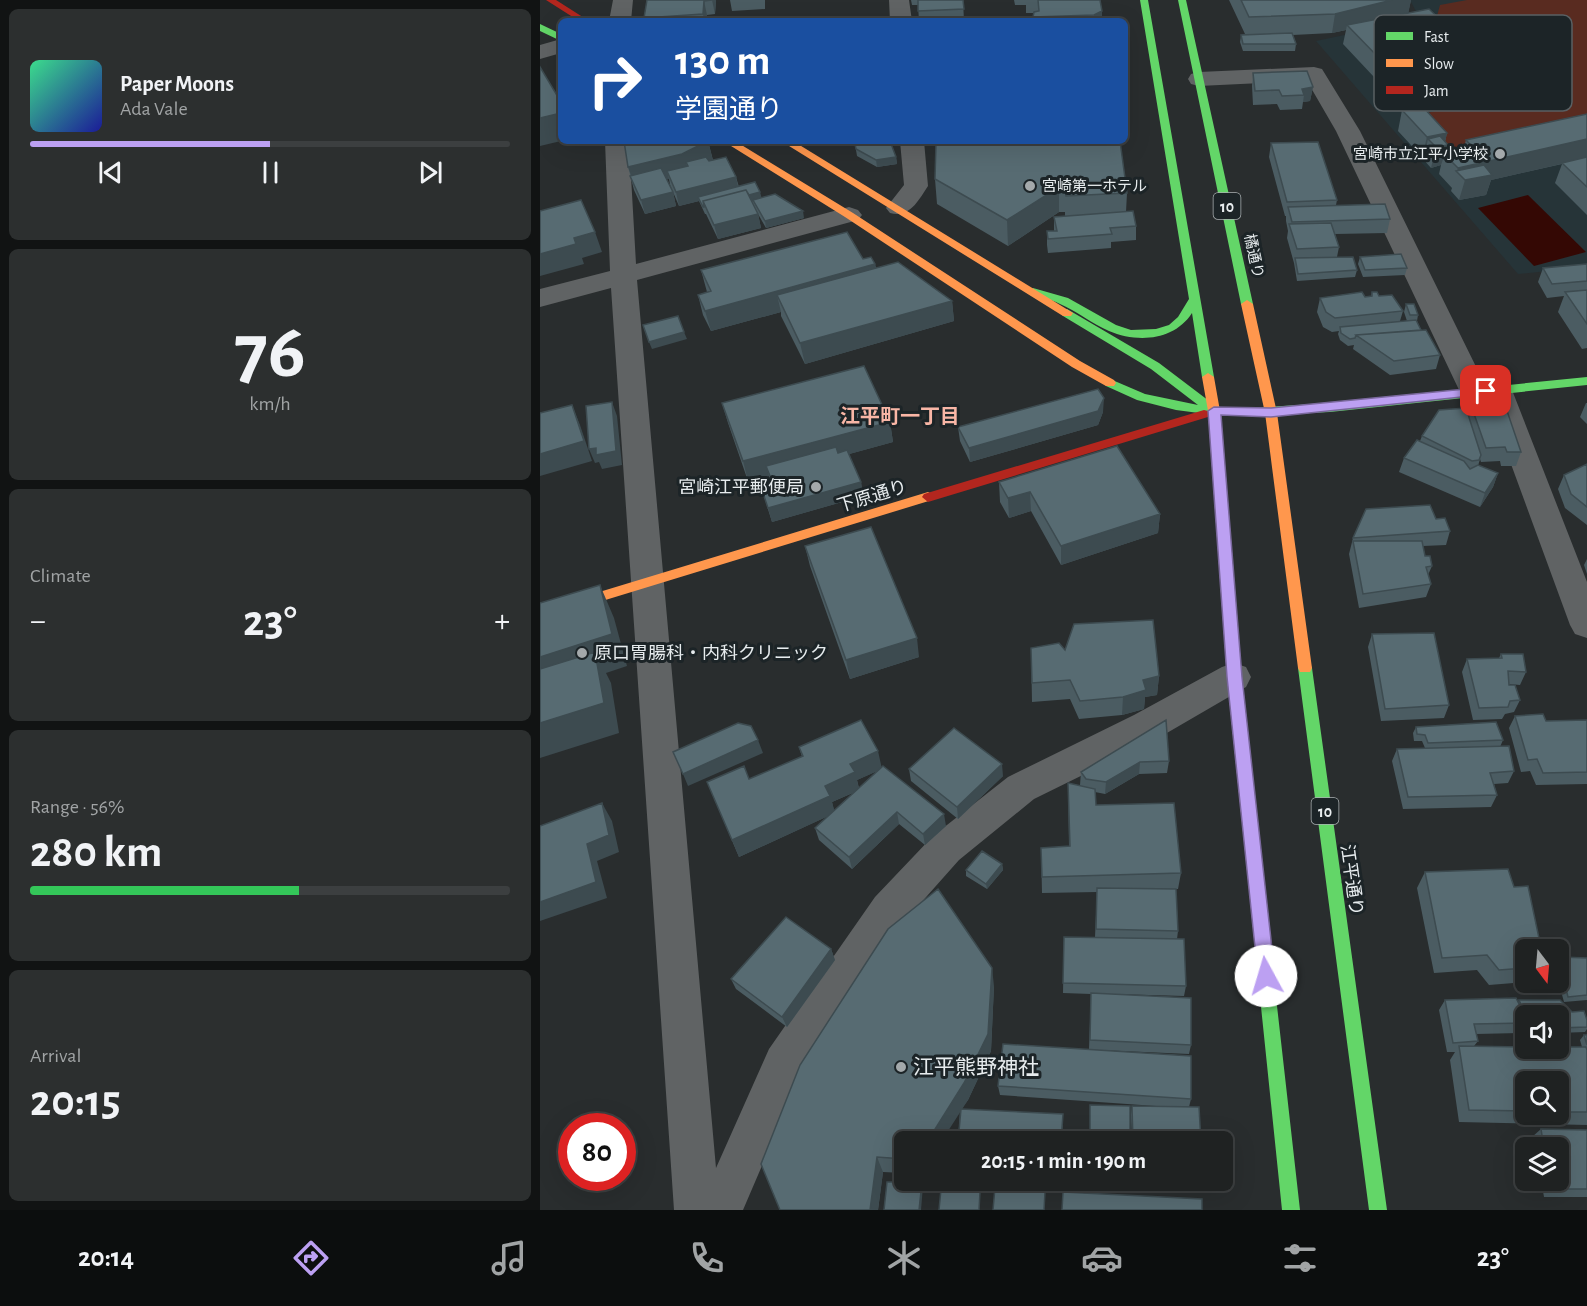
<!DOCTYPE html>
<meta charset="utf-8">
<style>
body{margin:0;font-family:"Alegreya Sans","Noto Sans JP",sans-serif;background:#2c2f2f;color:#f1f3f6;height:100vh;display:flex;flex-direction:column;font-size:22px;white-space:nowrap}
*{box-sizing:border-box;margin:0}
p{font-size:20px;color:#a1a4a5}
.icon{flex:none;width:33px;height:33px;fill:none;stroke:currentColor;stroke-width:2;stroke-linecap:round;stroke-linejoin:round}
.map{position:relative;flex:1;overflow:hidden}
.sheet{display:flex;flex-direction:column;gap:9px;padding:9px;background:#111313;width:540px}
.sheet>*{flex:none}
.banner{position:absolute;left:18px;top:18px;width:570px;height:126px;border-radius:9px;box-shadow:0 6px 24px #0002,0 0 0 2px #3c3f40;background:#1a4fa0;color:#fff;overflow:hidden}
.needle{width:39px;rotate:164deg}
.fabs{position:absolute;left:975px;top:939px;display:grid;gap:12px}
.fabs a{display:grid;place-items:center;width:54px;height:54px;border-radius:9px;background:#1f2222;box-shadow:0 6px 24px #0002,0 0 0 2px #3c3f40;font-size:30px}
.speed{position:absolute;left:18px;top:1113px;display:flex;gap:12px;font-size:30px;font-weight:700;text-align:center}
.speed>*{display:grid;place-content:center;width:78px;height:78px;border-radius:50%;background:#1f2222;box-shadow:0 6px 24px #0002,0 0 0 2px #3c3f40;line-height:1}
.speed .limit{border:9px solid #d22;background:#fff;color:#111}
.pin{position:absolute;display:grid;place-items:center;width:51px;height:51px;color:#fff;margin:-26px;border-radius:12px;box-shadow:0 3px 9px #0006}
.me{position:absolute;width:66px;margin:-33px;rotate:354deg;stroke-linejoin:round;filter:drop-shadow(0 0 4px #0008)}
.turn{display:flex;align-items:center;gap:21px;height:126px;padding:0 18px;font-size:27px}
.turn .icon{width:78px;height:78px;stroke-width:2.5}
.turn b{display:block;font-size:42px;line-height:51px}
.big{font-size:45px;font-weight:600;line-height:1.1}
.sheet .card{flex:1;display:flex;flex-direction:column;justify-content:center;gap:9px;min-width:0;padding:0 21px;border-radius:9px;background:#2c2f2f}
.sheet .dial{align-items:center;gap:0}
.dial b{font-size:78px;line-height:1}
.song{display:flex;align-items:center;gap:18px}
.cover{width:72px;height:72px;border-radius:9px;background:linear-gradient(135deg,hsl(150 70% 55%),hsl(240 70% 35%))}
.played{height:6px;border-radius:3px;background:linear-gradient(90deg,#bca0f2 50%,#3c3f40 50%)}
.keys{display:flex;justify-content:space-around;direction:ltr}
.heat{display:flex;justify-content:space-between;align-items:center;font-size:33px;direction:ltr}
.charge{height:9px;border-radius:4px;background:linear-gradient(90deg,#34c759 56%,#3c3f40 0)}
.trip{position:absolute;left:354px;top:1131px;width:339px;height:60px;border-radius:9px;background:#1f2222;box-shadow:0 6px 24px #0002,0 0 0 2px #3c3f40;font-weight:600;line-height:60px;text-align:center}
.tab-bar{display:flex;height:96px;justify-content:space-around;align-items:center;background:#0c0e0e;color:#a1a4a5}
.tab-bar .icon{width:42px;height:42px}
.tab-bar .selected{color:#bca0f2}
.tab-bar b{font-size:27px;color:#f1f3f6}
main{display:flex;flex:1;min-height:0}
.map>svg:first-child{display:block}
</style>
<main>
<section class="sheet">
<div class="card">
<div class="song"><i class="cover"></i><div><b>Paper Moons</b><p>Ada Vale</p></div></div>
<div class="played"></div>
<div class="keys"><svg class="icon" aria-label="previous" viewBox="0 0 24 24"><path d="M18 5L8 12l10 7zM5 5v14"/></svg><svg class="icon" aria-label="pause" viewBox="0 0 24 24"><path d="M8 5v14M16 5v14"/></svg><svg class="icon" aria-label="next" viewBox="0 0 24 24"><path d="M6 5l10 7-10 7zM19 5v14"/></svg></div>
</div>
<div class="card dial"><b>76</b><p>km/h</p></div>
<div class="card"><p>Climate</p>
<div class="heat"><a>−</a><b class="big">23°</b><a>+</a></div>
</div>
<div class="card"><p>Range · 56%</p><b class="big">280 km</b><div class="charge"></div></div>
<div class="card"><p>Arrival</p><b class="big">20:15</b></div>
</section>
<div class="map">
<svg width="1047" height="1210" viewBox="0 0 1047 1210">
<rect width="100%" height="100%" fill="#292d2e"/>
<path fill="#263438" d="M870,0H1047V267L978,274L776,41L880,19Z"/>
<path fill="#592b20" d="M927,0H1047V124L913,154L874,116L964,95L894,27L900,5Z"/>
<path fill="#340804" d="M988,195L1046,252L994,266L938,208Z"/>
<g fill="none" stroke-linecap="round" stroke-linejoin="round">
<path fill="#606364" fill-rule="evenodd" d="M73,0H93L91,21H69Z
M349,0H369L372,21H350Z
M21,39V53L0,59V45Z
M774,67L782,69L820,131L946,387L948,383L958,380L968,383L972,390L1047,582V638L1035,634L1030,625L946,396L944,399L934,402L924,399L920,392L796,131L767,81L659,86L651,84L648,79L651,74L659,72Z
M65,141H89L96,264L309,207L318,210L322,215L318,220L97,280L176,1168L229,1049L335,897L393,836L468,777L594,715L682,667L694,663L706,667L711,677L706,687L620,737L494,799L419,860L363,923L259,1079L203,1210H134L71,288L0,307V289L70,271Z
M360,141H384L388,186C378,201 370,218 350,213L346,208L364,185Z"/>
<path fill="#63d668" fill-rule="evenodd" d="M600,0H608L674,377L668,381L662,377L652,313C634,341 597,343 569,331C552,324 537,311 520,304C511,299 499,297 489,294L488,292L493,288L528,298L576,325L591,330L616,329L629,325L638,317L649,299Z
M638,0H646L713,304L707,308L701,304Z
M0,24L21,34V41L0,31Z
M527,309L619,363L677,407L712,408L790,403L1047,377V385L790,412L712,416L674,415L636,410L597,400L566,386L564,383L570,379L605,394L658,405L611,369L523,316L521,313Z
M765,662L770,664L772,668L847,1210H829L758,668L760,664Z
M728,989L734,991L736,997L760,1210H742L720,997L722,991Z"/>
<path fill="#ff974d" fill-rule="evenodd" d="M183,141H195L313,213L540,361L574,380L576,383L574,386H566L532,367L305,217Z
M241,141H253L533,313L531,316H523Z
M707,300L713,304L737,413L772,668L770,672H760L758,668L725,413L701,304Z
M668,373L674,377L680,411L701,677L717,813L714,818L709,820L704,818L701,813L687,677L668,411L662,377Z
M388,492L392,494L394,497L392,500L0,620V610Z"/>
<path fill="#b3261e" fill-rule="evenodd" d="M6,0H16L49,21H39Z
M664,410L668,411L670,414L668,417L388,502L382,497L384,494Z
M709,806L714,808L717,813L736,997L734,1003L728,1005L722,1003L720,997L701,813L704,808Z"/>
</g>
<path fill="#4b5c62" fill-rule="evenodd" d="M107,0H176L175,14L167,15L166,21H105L104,18Z
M190,0H225V9L192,11Z
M371,0H423L424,21H379L378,5H372Z
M474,0H560L562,21H493V13H486V5H475Z
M689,0H871L868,13L957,73L952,93L883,107L907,133L905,142L908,145L905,153L923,150L926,140L1047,114V215L1015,183L1022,164L951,180L946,195L919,200L911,191L912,188L899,174L901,165L891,168L883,159L884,157H882L858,131L862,110H865L803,44L806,30L792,33L753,35L756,44L755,51H703L700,42L701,35L705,34Z
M713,73L773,87L770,101L763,102L762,109L740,110L737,104L713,105L712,86Z
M168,141L173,160L196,177L199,187L264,218L226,228L218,214L221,228L178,239L166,214H165L159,201L139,206L130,185L129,179H126L133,192L136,206L105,214L94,190L88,167Z
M308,141H350L356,157L357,164L337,167L317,156L315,144L308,145Z
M396,142L587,193L586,212L596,226V240L571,242V248L508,253L507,245V231H514V217L525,216V212H519L468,246L397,204L395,179Z
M731,143L797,200L796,205L850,219L847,233L795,234L799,247L797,257L817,270L815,277L757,281L754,263L747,238L748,231L746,221V216H745L729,157Z
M820,257L867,268L865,275L823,277L818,264Z
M323,259L335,264L336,268L412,301L414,321L265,364L241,316V312L171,331L163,315L158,295L167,292L161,270Z
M1047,264V348L1042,349L1018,312L1024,296L1007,298L998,282L1003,268Z
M832,292L839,296L863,311L860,321H867L864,312L866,304L878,315L877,321L881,330L900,355L896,369L850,375L813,349L814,345L808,346L800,340L798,334L799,331L792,332L783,327L777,312L780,298L825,297L831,296Z
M951,402L981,452L976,466H961L960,461L941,462L940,459L938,466L958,473L953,487L940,507L859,472L864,458L880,441L882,436L929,417L932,408L949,407Z
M182,403L350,422L353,442L309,454L321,482L323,496L232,522L220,484L230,481L229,476L208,481L188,423Z
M1046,403H1047V424L1040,417Z
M563,412L558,425L430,462L420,441L418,427Z
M1047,464V525L1025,508L1018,489L1024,475Z
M459,482L620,514L618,533L521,565L491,511L469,518L460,502Z
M896,519L910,531L906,545L883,546L885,556L892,566L888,575L891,584L886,597L819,608L809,554L813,538Z
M265,546L379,657L310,679L270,566Z
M1047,559V574L1044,565Z
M832,634L909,705L904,718L841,721L828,647Z
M491,648L525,650L619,676L617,695L605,697L604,709L582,715L539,719L530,699L492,702Z
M961,654L986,672L980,685L969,684L980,700L974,712L965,714L962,719L933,720L922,672L927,659L959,658Z
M975,716L1006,721L1047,720V784L996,785L990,771L981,772L969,728Z
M626,720L629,761L627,773L599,774L565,794L555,792L556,805L641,873L638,889H636L638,931L637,939L646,986L644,996L574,994L651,1045L649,1054L559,1050L651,1099L649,1107L661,1142H592L591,1115L592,1106L630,1107L460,1095L458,1086L549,1049L551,994L523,993L524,937H555L557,892L502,893L501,848L529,847L528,783L541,786L540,785L541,772Z
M876,727L963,740L960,747L974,771L968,783L954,784L957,795L951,807L863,809L852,761L857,749L885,748L882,741H874L873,733Z
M259,747L341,767L406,826L385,845L359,824L312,869L279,840L275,828L288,816L199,857L167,782L209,779L262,757ZM337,771L319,788L317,780ZM315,792L294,811L292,802Z
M369,769L463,776L418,819L371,781Z
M462,864L463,870L447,889L426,876V870Z
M885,872L974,887L1000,943L986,950V982H987L949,985L937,970L894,973L877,888Z
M291,949L295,960L247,1027L196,989L191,979Z
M1018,950L1021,957L1047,961V1000L1024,1002L1018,980Z
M454,986L451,1051L428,1100L421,1109L523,1123L521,1142H418L420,1111L364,1142V1173L343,1172L338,1210H240Z
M905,1000L978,1002L979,1000L1032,1012L1047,1020V1029L1045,1032L1018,1033V1016H986V1027H985L980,1033L936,1034L938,1041L934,1046L1042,1047L1040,1040L1044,1035H1047V1125L919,1122L910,1060L915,1052H907L899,1010ZM986,1082H1018V1114H986Z
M1001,1129L1047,1130V1197H1004L1001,1180H1018V1148H994L992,1137Z
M432,1180H519V1185Z
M549,1180H590L589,1188L549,1187Z
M604,1180H661L660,1184L604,1182Z"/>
<path fill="#3d4b50" d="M172,0H176L175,14Z
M852,0H871L868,15L807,25L806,30L792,33L795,14Z
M164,1L167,15L166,21H164L163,14Z
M562,11V21H554V15Z
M957,73L952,93L866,111L871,91Z
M773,87L770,101L763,102L764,95L762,89Z
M21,113V141L0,146V118Z
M907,133L904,146L908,145L901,165L891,168L896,147L888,139L884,157H882L887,137Z
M1047,139V158L951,180L946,195L919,200L925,180L917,171L918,168Z
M168,141L173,161L148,166L146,162L149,174L127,171L129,179L95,187L88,167Z
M308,141H344L308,145Z
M356,157L357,164L337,167L336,160Z
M196,177L199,191L158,197L159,201L139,206L136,192Z
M519,187V212L468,246L467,220Z
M133,192L136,206L105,214L101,200Z
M220,192L222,199L168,213L165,206Z
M263,211L264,218L226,228L225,221Z
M218,214L221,228L178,239L174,225Z
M55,232L62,252L42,258L44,264L0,276V254L34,238Z
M335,264L338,285L237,295L241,312L171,331L165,311Z
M412,301L414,321L265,364L260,343Z
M144,332L147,339L112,349L109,342Z
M564,398L563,412L558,425L430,462L429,448Z
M72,402L77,416L82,465L62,469L59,462L55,463L49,449Z
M32,405L40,425L52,461L0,476V454Z
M350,422L353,442L230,476L226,466L229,476L208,481L203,461Z
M958,473L953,487L940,507L945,493Z
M321,482L323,496L232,522L228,508Z
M490,492L491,511L469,518L468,498Z
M620,514L618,533L521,565V546Z
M60,585L74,618L87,666L66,673L71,683L79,733L0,758V657Z
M377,638L379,657L310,679L306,660Z
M619,676L617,695L605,697L604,709L582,715L583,697L603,680Z
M218,740L223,753L148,786L143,774Z
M338,751L342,769L317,780L319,790L292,802L295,813L199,857L192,840L285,786L310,764Z
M600,762L599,774L565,794L566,782Z
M462,764L463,776L418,819L417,807Z
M62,803L72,821L79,852L57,861L67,898L0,921V902L47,844Z
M357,812L359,824L312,869L309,857Z
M404,814L406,826L385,845L383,834Z
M462,864L463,870L447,889L446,884Z
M291,949L295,960L247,1027L242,1017Z
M452,968L454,986L451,1051L428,1100L401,1142H387Z
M337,1157L343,1172L338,1210H330Z
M382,1182L383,1186L381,1210H379Z"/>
<path fill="#576b72" stroke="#3d4b50" stroke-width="1.5" d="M107,0H172L164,1L163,14L104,18Z
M378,0H423L424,9L378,11Z
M498,0H560L562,11L554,15L493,17L494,12L499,11Z
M701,0H852L795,14L709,17Z
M889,9L957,73L871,91L807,25Z
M752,33L756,44H703L701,35Z
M0,67L21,102V113L0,118Z
M767,71L773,87L762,89L764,95L742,96L739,90L715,91L713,73Z
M882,106L907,133L887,137L862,110Z
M1047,114V139L918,168L904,154L927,149L935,156L940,155L926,140Z
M900,136L908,145L896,147L888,139Z
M84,141H168L142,154L88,167Z
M334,141H350L356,157L336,160L316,149L315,144Z
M420,141H580L587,193L526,196L525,186L519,187L467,220L395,179L396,142Z
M778,142L797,200L747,202L731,143Z
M166,157L169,161L186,157L196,177L136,192L127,171L148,166L146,162Z
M1047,157V187L1022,163Z
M944,165L952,175L925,180L916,171Z
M121,168L133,192L101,200L90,176Z
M215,182L220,192L209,195L206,190L163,201L164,207H163L158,197Z
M206,190L218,214L174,225L163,201Z
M235,194L263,211L225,221L213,200Z
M41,200L55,232L34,238L36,244L0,254V211Z
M845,204L850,219L752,222L748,207Z
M593,211L596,226L570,228L572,234L508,239L507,231H517L514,217Z
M791,223L799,247L757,249L749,224Z
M307,232L323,259L331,257L335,264L165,311L158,295L171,291L161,270Z
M861,254L867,268L825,270L820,257Z
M813,257L817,270L758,274L755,258Z
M358,262L412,301L260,343L237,295Z
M1047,264V281L1012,284L1003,268Z
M1047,290V324L1025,292Z
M822,292L825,297L832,296V292H837L839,296L852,295L863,311L795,318L786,312L780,298Z
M866,304H874L878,315H870Z
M138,316L144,332L109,342L103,325Z
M876,320L881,330L816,335L815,338L810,339L801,333L800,327Z
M886,330L900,355L854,361L816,335Z
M324,366L350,422L203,461L182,403Z
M558,389L564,398L558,411L429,448L418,427Z
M72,402L76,451L56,455V448L49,449L46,406Z
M951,402H964L981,452H967L965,447L946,448L932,408L952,407Z
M32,405L44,441L0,454V413Z
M926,408L941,455L939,460L932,461L882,436L899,410Z
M877,440L924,461L930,469L938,465L958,473L945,493L864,458Z
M577,446L620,514L521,546L490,492L468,498L459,482Z
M296,447L298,453L307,450L321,482L228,508L220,484L232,481L226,466Z
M1047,464V507L1031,494L1024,475Z
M890,505L896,519L905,518L910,531L813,538L826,509Z
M331,527L377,638L306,660L265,546Z
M813,541H882L885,556H890L892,566L886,567L891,584L823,594Z
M60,585L72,634L0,657V603Z
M613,620L619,676L603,680L606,690L583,697L540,701L530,680L492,683L491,648L519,643L525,650L534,624Z
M894,633L909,705L845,709L832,634Z
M55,652L64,703L0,723V669Z
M961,654H983L986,672L968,671L969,685H975L980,700L970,701L968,707L939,708L927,659L962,658Z
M1003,714L1006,721L1047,720V772L1003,773L997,759L988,760L975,716Z
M321,720L338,751L310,764L315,772L285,786L290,796L192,840L167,782L204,766L209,779L263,756L259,747Z
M626,720L629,761L600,762L566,782L546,779L541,772Z
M956,722L963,740L888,743L885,735L877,734L876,727Z
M198,723L211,726L218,740L143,774L133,752Z
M414,728L462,764L417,807L369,769Z
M969,746L974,771L950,773L957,795L868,797L857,749Z
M343,766L404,814L383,834L357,812L309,857L275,828Z
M528,783L555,789L556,805L634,803L641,873L502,877L501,848L530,846Z
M62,803L69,835L47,844L56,882L0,902V826Z
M442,851L462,864L446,884L426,870Z
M968,869L974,887L988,886L1000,943L1016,942L1018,950H986V968L959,970L947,955L902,958L885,872Z
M557,888L636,889L638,931L556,929Z
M398,889L452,968L448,1034L424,1083L387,1142H364V1159L337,1157L330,1210H240L221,1164L260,1065L348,929Z
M246,917L291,949L242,1017L191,979Z
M524,937L644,939L646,986L523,983Z
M1018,950L1024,966H1018Z
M1021,957L1047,958V995L1028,997L1021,969L1024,966Z
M551,993L651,998V1045L550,1040Z
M976,998L986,1018V1023L934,1024L938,1041L913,1043L905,1000Z
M979,1000H1020L1032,1012L1044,1011L1047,1020V1027L1018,1028V1016H986Z
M1044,1035H1047V1045Z
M463,1044L651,1056V1099L458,1086Z
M919,1046L986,1047V1048H1018V1047H1046L1047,1050V1112H1018V1082H986V1111L929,1110Z
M550,1105L590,1106V1142H550Z
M592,1106L659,1107L661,1142H593Z
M421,1109L523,1114L521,1142H418Z
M1001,1129L1047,1130V1189H1013L1011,1180H1018V1148H1004Z
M347,1182H382L379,1210H344Z
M455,1187L505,1192L504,1210H453Z
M401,1189L440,1192L439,1210H399Z
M523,1192L662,1199V1210H522Z"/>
<path fill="#bca0f2" stroke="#7a689d" stroke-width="1.5" d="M946,387L950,388V394L731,417L681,415L702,677L735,976L732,982L726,984L720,982L718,976L687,677L668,411L674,407L731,408Z"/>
<g fill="#a4a9ab" stroke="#1c2427" stroke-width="2">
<circle cx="960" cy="154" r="6"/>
<circle cx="490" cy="186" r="6"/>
<circle cx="276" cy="487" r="6"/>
<circle cx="42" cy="653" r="6"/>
<circle cx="361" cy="1067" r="6"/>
</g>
<g text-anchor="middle" stroke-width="6" stroke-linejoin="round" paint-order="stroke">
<g font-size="15" fill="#e7ecee" stroke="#1c2427" text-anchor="end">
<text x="948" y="159">宮崎市立江平小学校</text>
<text x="502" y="191" text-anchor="start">宮崎第一ホテル</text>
</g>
<g font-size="15" fill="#e7ecee" stroke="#1c2427">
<text transform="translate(714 256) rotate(78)" y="5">橘通り</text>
</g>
<g fill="#1c2427" stroke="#aab0b2" stroke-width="1.5">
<rect x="673.5" y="193" width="27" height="26" rx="4.5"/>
<rect x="771.5" y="798" width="27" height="26" rx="4.5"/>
</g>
<g font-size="16" font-weight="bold" fill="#e7ecee">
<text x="687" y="212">10</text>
<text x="785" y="817">10</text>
</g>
<g font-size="18" fill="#e7ecee" stroke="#1c2427" text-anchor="end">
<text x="264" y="493">宮崎江平郵便局</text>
<text x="54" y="659" text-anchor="start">原口胃腸科・内科クリニック</text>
</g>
<g font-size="18" fill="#e7ecee" stroke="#1c2427">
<text transform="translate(332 496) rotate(-17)" y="6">下原通り</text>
<text transform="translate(812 880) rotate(82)" y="6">江平通り</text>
</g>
<g font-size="20" font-weight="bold" fill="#f8b6a6" stroke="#1c2427">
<text x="360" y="423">江平町一丁目</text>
</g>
<g font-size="21" fill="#e7ecee" stroke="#1c2427" text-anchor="start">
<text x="373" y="1074">江平熊野神社</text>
</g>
</g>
<rect x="834" y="15" width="198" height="96" rx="9" fill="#1c2427" stroke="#596063" stroke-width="1.5"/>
<rect x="846" y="32" width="27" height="8" fill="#63d668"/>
<rect x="846" y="59" width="27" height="8" fill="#ff974d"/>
<rect x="846" y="86" width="27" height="8" fill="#b3261e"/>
<g font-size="16" fill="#e7ecee">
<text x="884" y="42">Fast</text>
<text x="884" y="69">Slow</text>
<text x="884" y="96">Jam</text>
</g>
</svg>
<div class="fabs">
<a><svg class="needle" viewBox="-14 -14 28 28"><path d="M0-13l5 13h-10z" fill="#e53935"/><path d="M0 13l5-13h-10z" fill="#a1a4a5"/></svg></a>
<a><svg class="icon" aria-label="sound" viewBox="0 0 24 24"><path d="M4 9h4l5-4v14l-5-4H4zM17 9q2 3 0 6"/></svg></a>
<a><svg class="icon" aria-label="search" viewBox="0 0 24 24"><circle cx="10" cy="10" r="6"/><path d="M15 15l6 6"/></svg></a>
<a><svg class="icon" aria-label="layers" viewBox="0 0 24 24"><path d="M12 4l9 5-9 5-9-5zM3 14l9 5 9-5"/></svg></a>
</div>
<div class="speed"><div class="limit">80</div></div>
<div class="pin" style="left:946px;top:391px;background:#d93025"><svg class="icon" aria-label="arrive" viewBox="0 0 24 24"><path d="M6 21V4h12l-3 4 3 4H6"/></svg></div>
<svg class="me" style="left:726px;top:976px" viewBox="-20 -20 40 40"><circle r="19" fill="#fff"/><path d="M0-13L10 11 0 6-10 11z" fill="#bca0f2"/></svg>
<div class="trip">20:15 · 1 min · 190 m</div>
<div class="banner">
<div class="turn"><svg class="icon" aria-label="right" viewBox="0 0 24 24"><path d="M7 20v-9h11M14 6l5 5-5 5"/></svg><div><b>130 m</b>学園通り</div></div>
</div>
</div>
</main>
<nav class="tab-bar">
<b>20:14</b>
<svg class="icon selected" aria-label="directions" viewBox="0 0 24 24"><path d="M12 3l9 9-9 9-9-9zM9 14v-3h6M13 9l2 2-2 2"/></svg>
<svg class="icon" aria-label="music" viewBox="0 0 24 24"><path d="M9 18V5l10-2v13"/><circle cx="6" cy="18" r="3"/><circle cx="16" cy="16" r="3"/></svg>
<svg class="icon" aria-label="phone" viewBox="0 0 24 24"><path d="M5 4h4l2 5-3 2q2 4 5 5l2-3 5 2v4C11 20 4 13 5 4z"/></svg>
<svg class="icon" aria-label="climate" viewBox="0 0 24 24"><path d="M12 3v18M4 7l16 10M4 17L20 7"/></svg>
<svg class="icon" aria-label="car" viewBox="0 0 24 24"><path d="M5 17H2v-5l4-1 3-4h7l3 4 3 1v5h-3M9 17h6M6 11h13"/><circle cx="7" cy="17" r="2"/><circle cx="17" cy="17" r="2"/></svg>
<svg class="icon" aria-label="filters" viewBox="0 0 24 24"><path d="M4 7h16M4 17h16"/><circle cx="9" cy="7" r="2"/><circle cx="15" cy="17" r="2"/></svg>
<b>23°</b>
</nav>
